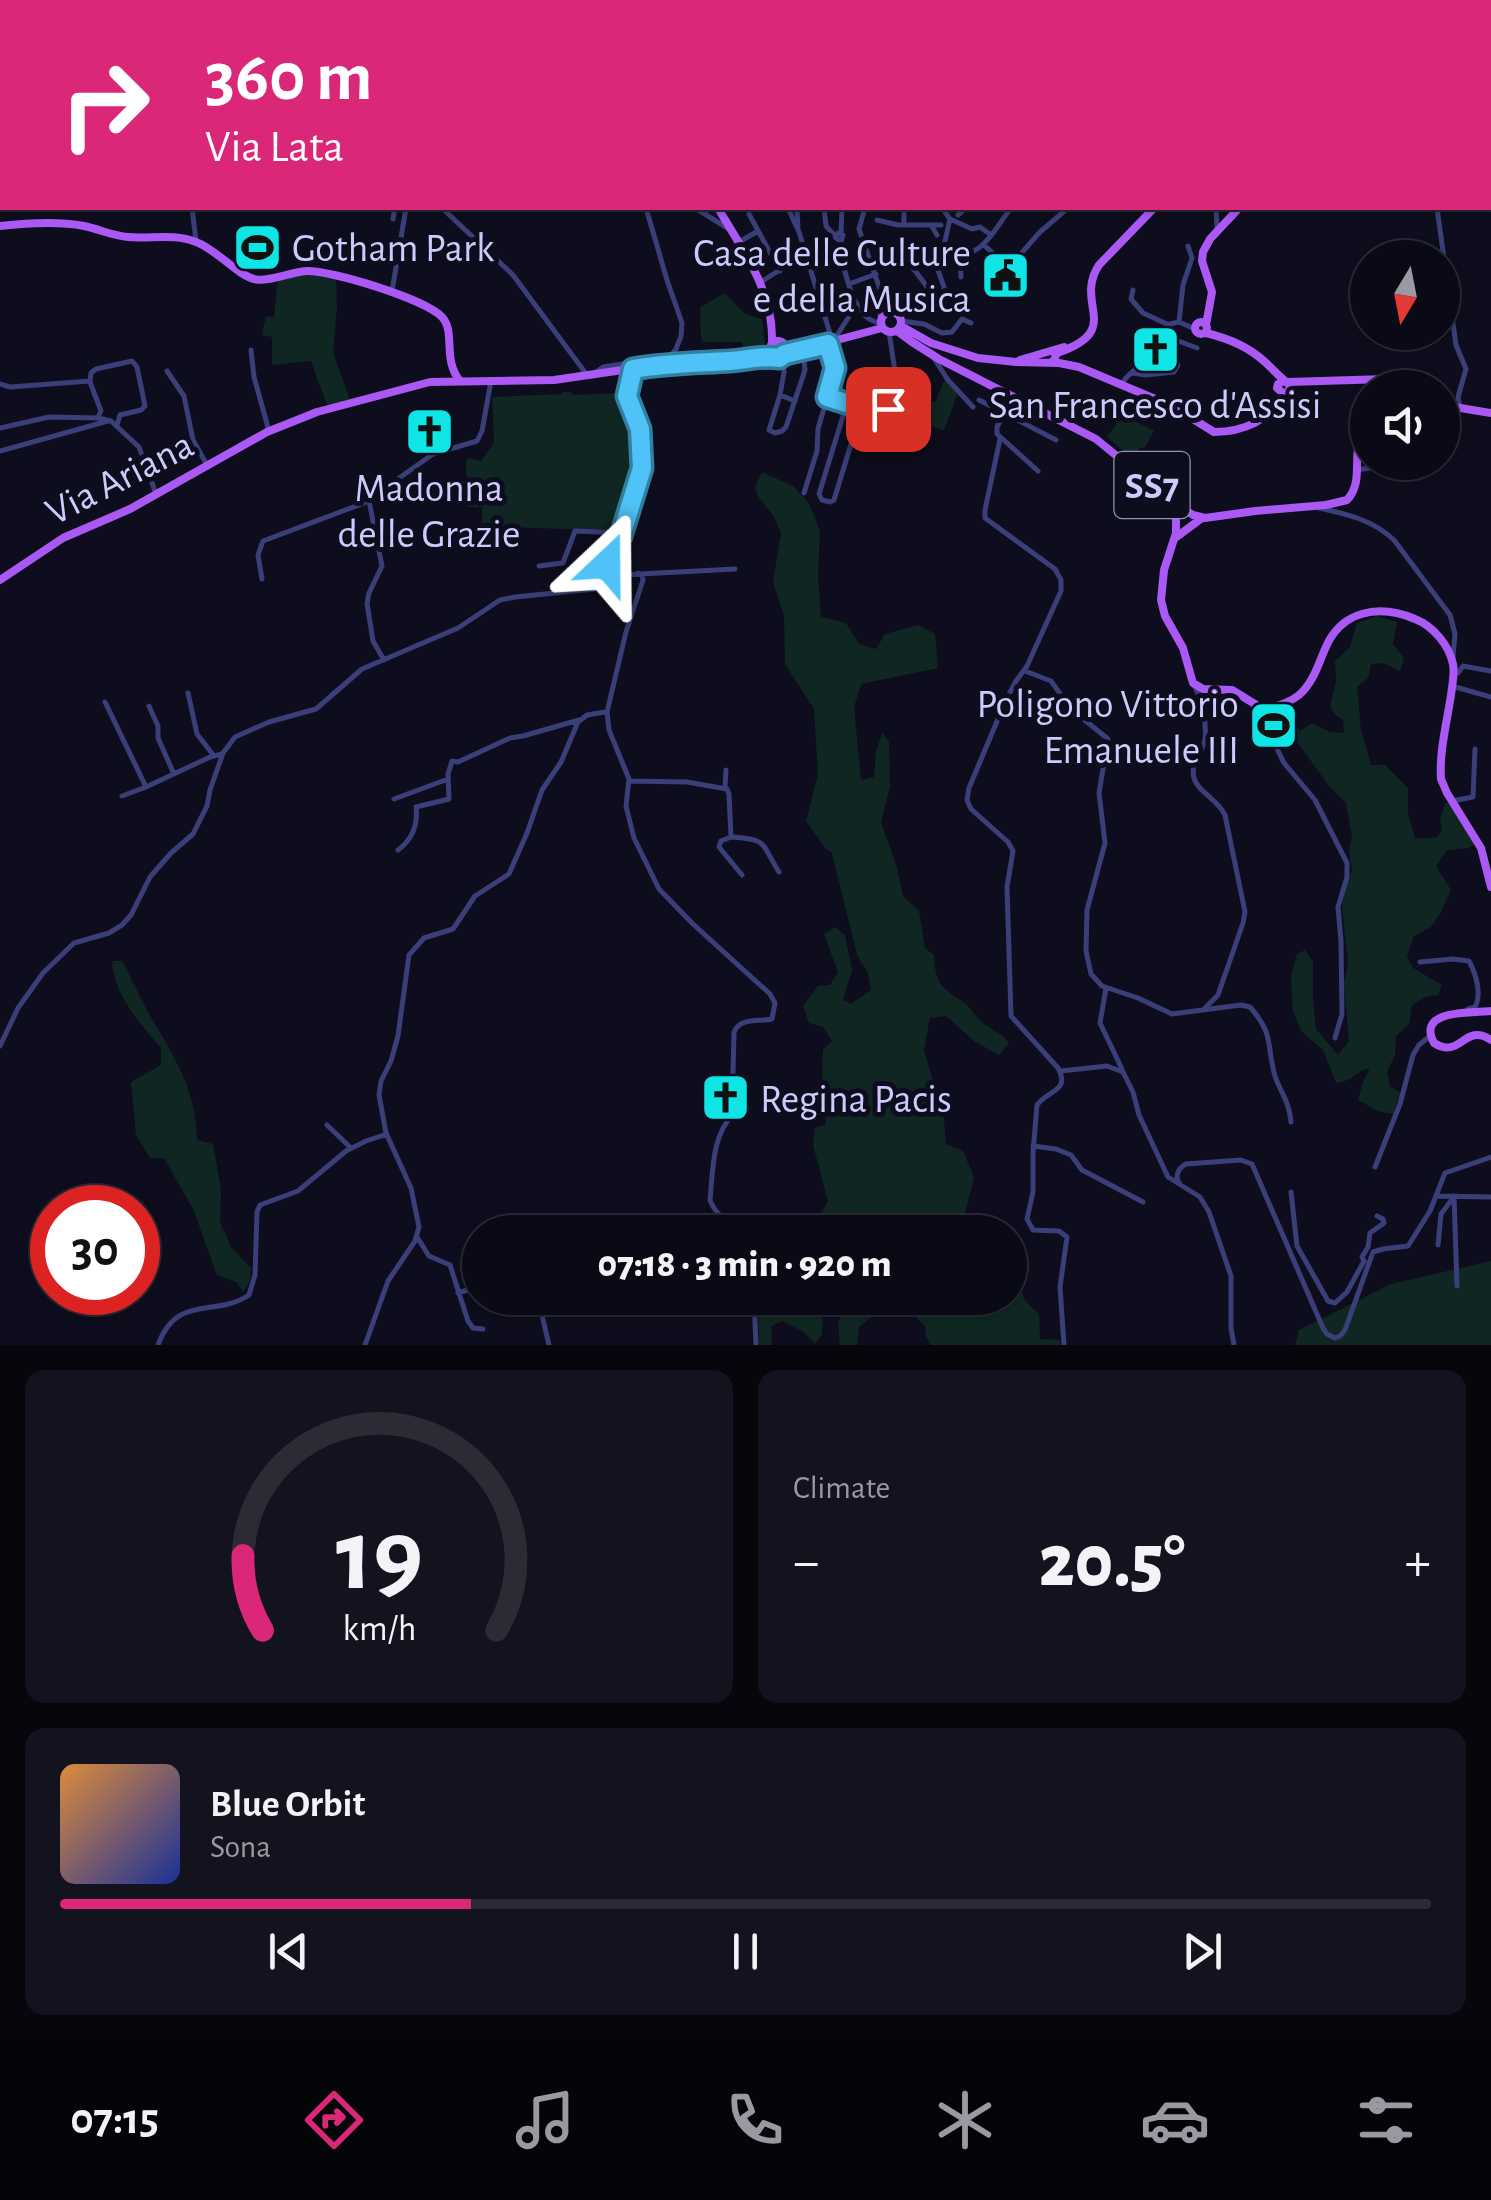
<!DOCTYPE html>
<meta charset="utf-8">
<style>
body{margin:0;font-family:"Alegreya Sans",sans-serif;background:#13131f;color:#f1f3f6;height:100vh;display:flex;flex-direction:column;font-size:38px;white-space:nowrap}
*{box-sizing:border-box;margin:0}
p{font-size:32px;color:#999aa1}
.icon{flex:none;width:55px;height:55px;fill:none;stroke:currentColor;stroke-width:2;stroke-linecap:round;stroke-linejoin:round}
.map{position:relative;height:1345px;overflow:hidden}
.side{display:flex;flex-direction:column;gap:25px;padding:25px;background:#06060c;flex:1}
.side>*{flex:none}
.guide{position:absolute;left:0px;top:0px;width:1492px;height:210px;box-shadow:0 2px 8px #0004,0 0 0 2px #2a2b35;background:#db2777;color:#fff;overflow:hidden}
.needle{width:65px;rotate:190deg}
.fabs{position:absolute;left:1350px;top:240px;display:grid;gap:20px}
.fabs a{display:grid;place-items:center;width:110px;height:110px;border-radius:50%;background:#0a0a16;box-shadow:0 2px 8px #0004,0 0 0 2px #2a2b35;font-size:50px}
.speed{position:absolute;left:30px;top:1185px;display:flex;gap:20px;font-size:50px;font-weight:700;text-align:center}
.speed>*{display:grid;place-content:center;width:130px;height:130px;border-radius:50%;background:#0a0a16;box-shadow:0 2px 8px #0004,0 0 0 2px #2a2b35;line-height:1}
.speed .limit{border:15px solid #d22;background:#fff;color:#111}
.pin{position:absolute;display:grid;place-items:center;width:85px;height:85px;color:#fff;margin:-42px;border-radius:20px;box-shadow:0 5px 15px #0006}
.me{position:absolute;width:110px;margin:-55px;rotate:23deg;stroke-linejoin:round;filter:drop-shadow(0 0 8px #0008)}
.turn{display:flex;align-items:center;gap:35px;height:210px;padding:0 40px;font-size:45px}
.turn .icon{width:130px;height:130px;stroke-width:2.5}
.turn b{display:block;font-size:70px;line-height:85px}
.big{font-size:75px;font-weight:800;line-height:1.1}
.side .card{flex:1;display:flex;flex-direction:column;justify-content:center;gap:15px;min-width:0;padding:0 35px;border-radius:20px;background:#13131f}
.side .dial{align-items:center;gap:0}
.dial svg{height:260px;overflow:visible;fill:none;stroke:#2a2b35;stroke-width:7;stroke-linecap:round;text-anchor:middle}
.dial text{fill:#f1f3f6;stroke:none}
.song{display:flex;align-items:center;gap:30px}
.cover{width:120px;height:120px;border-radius:15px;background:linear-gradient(135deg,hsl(30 70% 55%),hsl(230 70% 35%))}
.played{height:10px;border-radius:5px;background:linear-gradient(90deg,#db2777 30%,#2a2b35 30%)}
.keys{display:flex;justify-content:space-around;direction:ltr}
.heat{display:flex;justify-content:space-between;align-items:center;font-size:55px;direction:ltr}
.side .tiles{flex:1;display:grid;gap:25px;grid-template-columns:1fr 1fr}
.card:last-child{grid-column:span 2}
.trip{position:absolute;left:462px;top:1215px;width:565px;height:100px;border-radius:50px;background:#0a0a16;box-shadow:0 2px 8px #0004,0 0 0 2px #2a2b35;font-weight:800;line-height:100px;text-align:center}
.dock{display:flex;height:160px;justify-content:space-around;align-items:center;background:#040409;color:#999aa1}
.dock .icon{width:70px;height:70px}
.dock .active{color:#db2777}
.dock b{font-size:45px;color:#f1f3f6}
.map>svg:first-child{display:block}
</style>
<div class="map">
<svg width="1491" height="1345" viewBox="0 0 1491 1345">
<rect width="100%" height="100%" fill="#0e0d1d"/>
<path fill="#102623" d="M306,274L336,277L337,307L333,353L350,400L327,405L311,361L272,365V337L262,335L266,316L274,317L278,278Z
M725,293L745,314L762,319L766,353L754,355L753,352L743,354L742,342H703L701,336L700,307Z
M945,379L958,392L944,430L904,420V418L916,417V402H935Z
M563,392H571L572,395L620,393L637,428L640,468L622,531L482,526V507H467L466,464L467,458L481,461L494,443L492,397L563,394Z
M1123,415L1154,431L1145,447L1140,448L1132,458L1107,437Z
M762,472L793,486L809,503L820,531L818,576L821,617L846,623L859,644L876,649L885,634L918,625L935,634L938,668L861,684L854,707L861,780L874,777L876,752L882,732L889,742L890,786L881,822L896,864L903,896L919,911L925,948L934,955C936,989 942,986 967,1005C973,1011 977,1018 983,1023C992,1030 1002,1033 1009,1043L999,1055L974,1041L946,1016L930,1018L924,1050L944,1119L946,1144L963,1151L974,1177L965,1213L964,1232H810L828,1201L813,1145L815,1128L826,1124L822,1076L823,1050L832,1041L823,1027L809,1023L803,1006L818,986L830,985L838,972L824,934L835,927L845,935L852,970L843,1000L851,1004L871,990L868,973L857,955L832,853L826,849L806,821L818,775L814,709L785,664L784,616L773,582L781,533L774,517L758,496L755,487Z
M1377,616L1397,622L1393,644L1404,658L1400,671L1383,663L1371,664L1368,678L1357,687L1361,730L1371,765H1385L1408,788V814L1415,838H1436L1442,831L1440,819L1445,804L1449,802L1475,844L1468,848L1447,850L1436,866L1451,890L1440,914L1431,927L1414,936L1407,956L1413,968L1442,985L1438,995L1425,997L1412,1005L1409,1024L1396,1036L1395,1055L1387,1072L1390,1086L1400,1093L1393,1114L1378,1111L1358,1100L1363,1082L1370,1068C1356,1071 1353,1081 1336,1083L1323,1050L1302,1032L1293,1012L1291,976L1297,954L1305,950L1313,962V999L1316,1029L1338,1055L1349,1041L1344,984L1348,962L1342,908L1345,888L1352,871L1349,852L1352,836L1346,803L1329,786L1279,717L1289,716L1300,731L1312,723L1330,732L1344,733L1343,720L1335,715L1330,706L1336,681L1335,661L1350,647L1357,623Z
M112,961H122C132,979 140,999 151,1017C175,1058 196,1090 197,1140L213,1144L221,1190L220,1222L231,1247L251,1268L250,1281L243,1292L236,1282L217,1275L194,1211L164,1158H150L136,1135L131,1082L161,1065V1048C141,1025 113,994 112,961Z
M1491,1261V1345H1295L1299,1330L1391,1284Z
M1010,1264L1026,1302L1039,1314L1040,1339L1059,1340L1061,1345H931L926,1336L925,1326C916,1318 906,1310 908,1298H1010Z
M774,1298H824L822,1334L815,1344L804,1332L783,1321L771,1326L772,1345H759L758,1306Z
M845,1298H885L875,1314L859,1327L857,1345H840L838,1324Z"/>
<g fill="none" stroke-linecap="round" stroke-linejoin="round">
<path stroke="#3a3f79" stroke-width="5" d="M120,0L122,2
M388,0L402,2L416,0
M456,0L458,2
M844,0L852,2
M1022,0L1025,2
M1042,0L1051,2
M1208,0L1209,2
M869,1L872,0
M442,2L444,0
M485,2L493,0
M582,2V0
M862,2V0
M889,2L890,0
M931,2L932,0
M975,2L976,0
M979,2L980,0
M1126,2V1
M1137,2L1138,0
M1162,2L1163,0
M1287,2L1288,0
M1490,27H1491
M0,136L2,135
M192,208L196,241
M442,208L513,275L587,375
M646,208L667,280L682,323L681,336L676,349
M695,208L729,229
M788,208L799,232L832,340
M797,208L798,229
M824,208L826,226L835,236
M865,208L859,229L883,298L878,305L881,319
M942,208L950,219L972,229L980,227L991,235
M1216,208L1217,228
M1437,208L1456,345L1466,369L1458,397L1460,406
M707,210L709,208
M749,214L780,271
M958,215L966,208
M393,219L395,208
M877,220L898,225H941
M904,224V208
M931,225L937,235
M841,234L842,208
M864,239C899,251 911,262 931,293L939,295L943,292L944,287L934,259L942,254L950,219
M840,241L835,237L838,233L843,235C836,250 850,296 861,311C866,319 873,321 881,324
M739,242L758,231
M984,245L1006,265L1010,266L1040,232L1068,208
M942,254C981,262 991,234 1011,208
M960,256L961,277
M761,282L795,260L820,252
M849,284L876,274
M1133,290L1131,299L1143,313L1169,325
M392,291L406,208
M883,298L894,304L898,315
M901,321L924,324L942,333L952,332L962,319L971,323
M1179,322L1183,285L1192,258L1188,246
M889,332L904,431
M1168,337L1197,348
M834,340L857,304
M251,350L254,377L269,431
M783,356L784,372L780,395L795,401
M933,357L948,380L973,407
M633,369L627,396L641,431V468L621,536L608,559V570L613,574L621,575L735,569
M167,371L184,396L193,440L207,465
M596,372L603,367L666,357L672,354L676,349
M1132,373L1146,375L1174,372L1178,365L1176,361L1156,353
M0,384L10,387L90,381
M1121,385C1131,366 1160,358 1167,341C1169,336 1168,329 1170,324L1179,322L1195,329
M780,395L769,430L775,433L782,431L786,427L805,370L804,360L795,352
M827,397C849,404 880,419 899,402
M1012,398L997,427V434L1038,471
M979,400L1056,440
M847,403L819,494L822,500L830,502L834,500L862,408
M98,417L101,411L90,382L91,373L96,369L132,361L137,367L145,406L141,410L120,415L117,425
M0,428L49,417L98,418L111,421L139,447L156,494
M1000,439L985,510V518L1055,569L1061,580V591L1027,666L1016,681L1006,700L969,788L967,800L971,809L1008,842L1013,851L1007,887L1011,1016L1058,1068C1071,1092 1047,1090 1037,1105L1033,1153V1192L1027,1219L1033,1230L1059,1231L1067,1237L1060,1287L1064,1345
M0,451L108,421
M1356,470L1370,468L1377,462
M804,493L817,451L818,429L835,370L828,344
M369,501L382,566L369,593L367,603L373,641L384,660
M1319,508C1347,514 1373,520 1394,540L1450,615L1455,634L1453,657
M539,566L563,563L575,531L622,533
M638,573L642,575L643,580L626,632L607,712L609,730L629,779L626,806L634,838L659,889L693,924L770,994L775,1003L772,1019C759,1022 740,1017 734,1032L733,1073L730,1098L733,1114C712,1136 713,1169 710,1200C713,1212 727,1220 733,1232
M262,579L258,555L263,541L364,503L433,454L477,441L482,431L491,381
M1025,671L1051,681L1071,709L1108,739L1099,793L1105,843L1087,910L1086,951L1091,974L1102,986L1138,998L1172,1014L1241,1005L1250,1007C1275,1036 1266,1044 1275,1076C1281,1094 1289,1100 1291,1122
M1454,673H1458L1463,666L1491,671
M1194,684C1201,700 1207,722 1205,740C1202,753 1190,764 1194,778C1197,791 1217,799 1225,815L1245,912L1243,923L1218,995L1204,1009
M1452,686L1491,697
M188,693L197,734L214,756
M105,702L146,787L210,757L222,754
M149,706L158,726V738L174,774
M1257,707L1284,763L1315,800L1347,863V877L1338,907L1341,941L1342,1014L1335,1038
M629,781L687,782L727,789L729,794L731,837C769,839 761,844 779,872
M725,788L726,770
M122,796L146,787
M394,799L448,779
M1452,801L1473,797L1475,749
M731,837L721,841L719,847L742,875
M398,850C413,839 418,824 416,807L449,799L448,774L452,761L458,762L510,738L523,736L579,720
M1420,962L1453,959L1469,961C1476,974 1482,994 1475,1007L1468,1009
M1106,988L1100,1023L1122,1069
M0,1046L18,1008L43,973L74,943L109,933L122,925L131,915L150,877L171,853L193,834L207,806L210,790L223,753L235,737L269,722L316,709L362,669L458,628L500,600L515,597L595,589L602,584L609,571
M1061,1071L1107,1066L1123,1072L1133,1092L1139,1115L1168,1177L1200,1197L1209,1212L1231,1276V1328L1234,1345
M327,1125L351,1148
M1033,1146L1056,1149L1071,1155L1082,1170L1143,1202
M1375,1167L1400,1104L1413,1055L1419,1045L1430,1036
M1180,1184C1174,1177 1178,1168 1186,1164L1241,1160L1252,1164L1323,1328L1327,1334L1335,1338L1340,1336L1345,1330L1373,1252L1383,1249L1408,1246L1430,1211L1445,1173L1491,1157
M1291,1192L1297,1246L1328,1301L1335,1303L1347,1292L1364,1261
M1436,1196L1491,1197
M1454,1196L1457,1286
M417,1237L429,1256L450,1265L468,1321L473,1328L483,1329
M1438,1245L1441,1214L1453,1198
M1364,1261L1362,1257L1368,1247L1370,1233L1384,1223L1383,1219L1377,1216
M458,1293L480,1286
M538,1298L549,1345
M754,1298L756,1345
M158,1345C177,1293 215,1318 249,1295L255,1275L257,1212L260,1205L298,1191L346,1151L366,1141L387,1134
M365,1345L388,1281L415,1241L419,1227L411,1188L386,1133L379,1095L381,1081L391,1061L398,1036L409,955L424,938L453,929L475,896L509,874L527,833L542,790L561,762L578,722L587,715L605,712"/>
<path stroke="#aa59f5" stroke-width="8" d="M1320,0V2
M654,2L655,0
M1215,2L1216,0
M718,208C743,251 774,291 772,343
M0,226C27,223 57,221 84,226C99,229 113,236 128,237C151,239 174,233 196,242C216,249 237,275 254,279C267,283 291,272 306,271C331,270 425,299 442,317C456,332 442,359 460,381
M881 322a10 10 0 1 1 20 0a10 10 0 1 1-20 0Z
M1195 328a6 6 0 1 1 12 0a6 6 0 1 1-12 0Z
M1206,325L1212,292L1202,261L1203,252L1210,239L1239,208
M901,326L931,343L978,358L1016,362L1059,363L1079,367L1172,406L1214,432C1243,432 1271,420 1284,394
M897,331L912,342L939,359L1096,439L1173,502L1193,515L1205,518L1255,511L1326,505L1347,500C1367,479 1347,448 1368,424
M1206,333C1227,338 1249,347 1265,362C1274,370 1280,378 1289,384L1290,390L1284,394L1277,388L1278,384L1284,381
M770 349a8 8 0 1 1 16 0a8 8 0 1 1-16 0Z
M785,354L882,328
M1020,360L1064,347
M1053,362L1057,353C1125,330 1073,304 1099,265L1154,208
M1288,382L1386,379L1401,381L1416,388
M1442,405L1491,413
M1173,502L1176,521V533L1164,570L1161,600L1165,616L1183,648L1193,683L1203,689L1232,690L1263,709C1275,707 1289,703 1299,695C1313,683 1318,665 1325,649C1341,610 1379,604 1415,619C1433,626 1449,645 1453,664C1455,674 1452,685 1451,695C1447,722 1439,752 1441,779L1447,793L1481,848L1491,887
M1175,538L1202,518
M0,580L63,538L130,509L267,432L317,412L430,382L554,380L664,364L741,360L773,356
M1491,1011C1471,1013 1416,1009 1434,1043C1461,1060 1464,1022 1491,1040"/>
</g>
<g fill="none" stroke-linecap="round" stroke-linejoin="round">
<defs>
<path id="route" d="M607,564L621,536L642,468L640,429L627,396L633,369C666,363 697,363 730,361C746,360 764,355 779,358L785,354L828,344L835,368L827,397L865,409H888"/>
</defs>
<use href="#route" stroke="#337fa1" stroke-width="25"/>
<use href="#route" stroke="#4fc3f7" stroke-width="18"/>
</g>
<defs>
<symbol id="stadium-square" viewBox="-11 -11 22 22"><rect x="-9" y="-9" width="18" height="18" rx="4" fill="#0ee5e4" stroke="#0e0d1d"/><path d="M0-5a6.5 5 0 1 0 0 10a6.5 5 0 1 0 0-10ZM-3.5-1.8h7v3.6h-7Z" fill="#111"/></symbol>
<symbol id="civic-square" viewBox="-11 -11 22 22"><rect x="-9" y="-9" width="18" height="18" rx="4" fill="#0ee5e4" stroke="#0e0d1d"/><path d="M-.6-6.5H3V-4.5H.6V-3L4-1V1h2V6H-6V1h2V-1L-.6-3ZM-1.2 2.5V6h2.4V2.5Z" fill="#111"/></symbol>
<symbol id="church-square" viewBox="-11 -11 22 22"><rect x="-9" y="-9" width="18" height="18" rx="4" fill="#0ee5e4" stroke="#0e0d1d"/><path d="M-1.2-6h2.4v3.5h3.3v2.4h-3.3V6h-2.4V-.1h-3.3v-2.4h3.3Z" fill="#111"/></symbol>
</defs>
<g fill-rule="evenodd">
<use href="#stadium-square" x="230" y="220" width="55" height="55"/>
<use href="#civic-square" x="978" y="248" width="55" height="55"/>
<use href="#church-square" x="1128" y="322" width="55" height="55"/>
<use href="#church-square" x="402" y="404" width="55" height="55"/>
<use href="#stadium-square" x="1246" y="698" width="55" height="55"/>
<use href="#church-square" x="698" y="1070" width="55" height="55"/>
</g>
<g text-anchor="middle" stroke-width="10" stroke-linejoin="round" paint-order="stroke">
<rect fill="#0e0d1d" stroke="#9392b9" stroke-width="2.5" x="1114.5" y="452" width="75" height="66" rx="8"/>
<g font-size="38" font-weight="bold" fill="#cccbfc">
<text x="1152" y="498">SS7</text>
</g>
<g font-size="40" fill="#cccbfc" stroke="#0e0d1d" text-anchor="start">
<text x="292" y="261">Gotham Park</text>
<text x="971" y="266" text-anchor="end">Casa delle Culture<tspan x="971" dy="46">e della Musica</tspan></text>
<text x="1155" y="418" text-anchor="middle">San Francesco d'Assisi</text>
<text x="429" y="501" text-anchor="middle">Madonna<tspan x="429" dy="46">delle Grazie</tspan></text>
<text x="1239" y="717" text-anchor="end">Poligono Vittorio<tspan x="1239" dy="46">Emanuele III</tspan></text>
<text x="760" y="1112">Regina Pacis</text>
</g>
<g font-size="40" fill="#cccbfc" stroke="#0e0d1d">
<text transform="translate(119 477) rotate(-27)" y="14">Via Ariana</text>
</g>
</g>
</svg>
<div class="fabs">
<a><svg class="needle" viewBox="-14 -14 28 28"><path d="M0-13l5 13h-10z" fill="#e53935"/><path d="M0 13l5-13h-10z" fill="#999aa1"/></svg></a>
<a><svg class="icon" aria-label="sound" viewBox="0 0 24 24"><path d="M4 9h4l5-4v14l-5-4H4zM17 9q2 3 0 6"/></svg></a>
</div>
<div class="speed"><div class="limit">30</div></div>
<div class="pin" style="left:888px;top:409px;background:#d93025"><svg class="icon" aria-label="arrive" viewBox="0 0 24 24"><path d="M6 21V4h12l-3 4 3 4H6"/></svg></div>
<svg class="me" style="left:607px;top:564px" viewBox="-20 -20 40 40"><path d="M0-17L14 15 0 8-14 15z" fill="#4fc3f7" stroke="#fff" stroke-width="4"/></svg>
<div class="trip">07:18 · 3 min · 920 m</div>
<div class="guide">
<div class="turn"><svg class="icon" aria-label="right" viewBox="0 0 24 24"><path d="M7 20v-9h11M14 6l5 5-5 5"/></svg><div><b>360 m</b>Via Lata</div></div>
</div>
</div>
<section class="side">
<div class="tiles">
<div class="card dial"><svg viewBox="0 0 100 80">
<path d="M14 69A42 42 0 1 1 86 69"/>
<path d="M14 69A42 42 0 0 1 8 46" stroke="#db2777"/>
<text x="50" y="56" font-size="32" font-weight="700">19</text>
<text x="50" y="72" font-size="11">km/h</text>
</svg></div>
<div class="card"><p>Climate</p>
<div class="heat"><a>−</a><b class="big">20.5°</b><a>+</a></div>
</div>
<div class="card">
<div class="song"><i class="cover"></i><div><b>Blue Orbit</b><p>Sona</p></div></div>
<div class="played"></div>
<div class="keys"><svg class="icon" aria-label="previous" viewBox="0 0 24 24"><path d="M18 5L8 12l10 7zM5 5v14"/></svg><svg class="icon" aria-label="pause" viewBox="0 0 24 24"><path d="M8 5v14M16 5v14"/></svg><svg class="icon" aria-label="next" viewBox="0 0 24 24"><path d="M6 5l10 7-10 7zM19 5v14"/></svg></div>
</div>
</div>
</section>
<nav class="dock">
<b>07:15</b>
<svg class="icon active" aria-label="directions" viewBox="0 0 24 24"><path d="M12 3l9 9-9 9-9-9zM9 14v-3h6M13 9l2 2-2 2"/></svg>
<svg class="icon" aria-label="music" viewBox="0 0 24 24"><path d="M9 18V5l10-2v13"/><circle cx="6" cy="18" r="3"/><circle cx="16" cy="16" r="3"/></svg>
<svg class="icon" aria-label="phone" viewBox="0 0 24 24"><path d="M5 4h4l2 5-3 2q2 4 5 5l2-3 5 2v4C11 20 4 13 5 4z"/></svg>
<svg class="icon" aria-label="climate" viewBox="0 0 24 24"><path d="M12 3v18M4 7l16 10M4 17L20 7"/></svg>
<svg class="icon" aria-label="car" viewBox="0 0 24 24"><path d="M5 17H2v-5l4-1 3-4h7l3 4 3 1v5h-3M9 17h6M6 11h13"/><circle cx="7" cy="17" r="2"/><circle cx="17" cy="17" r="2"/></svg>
<svg class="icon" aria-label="filters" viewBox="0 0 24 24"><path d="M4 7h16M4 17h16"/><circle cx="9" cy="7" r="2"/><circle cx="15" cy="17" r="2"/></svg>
</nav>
